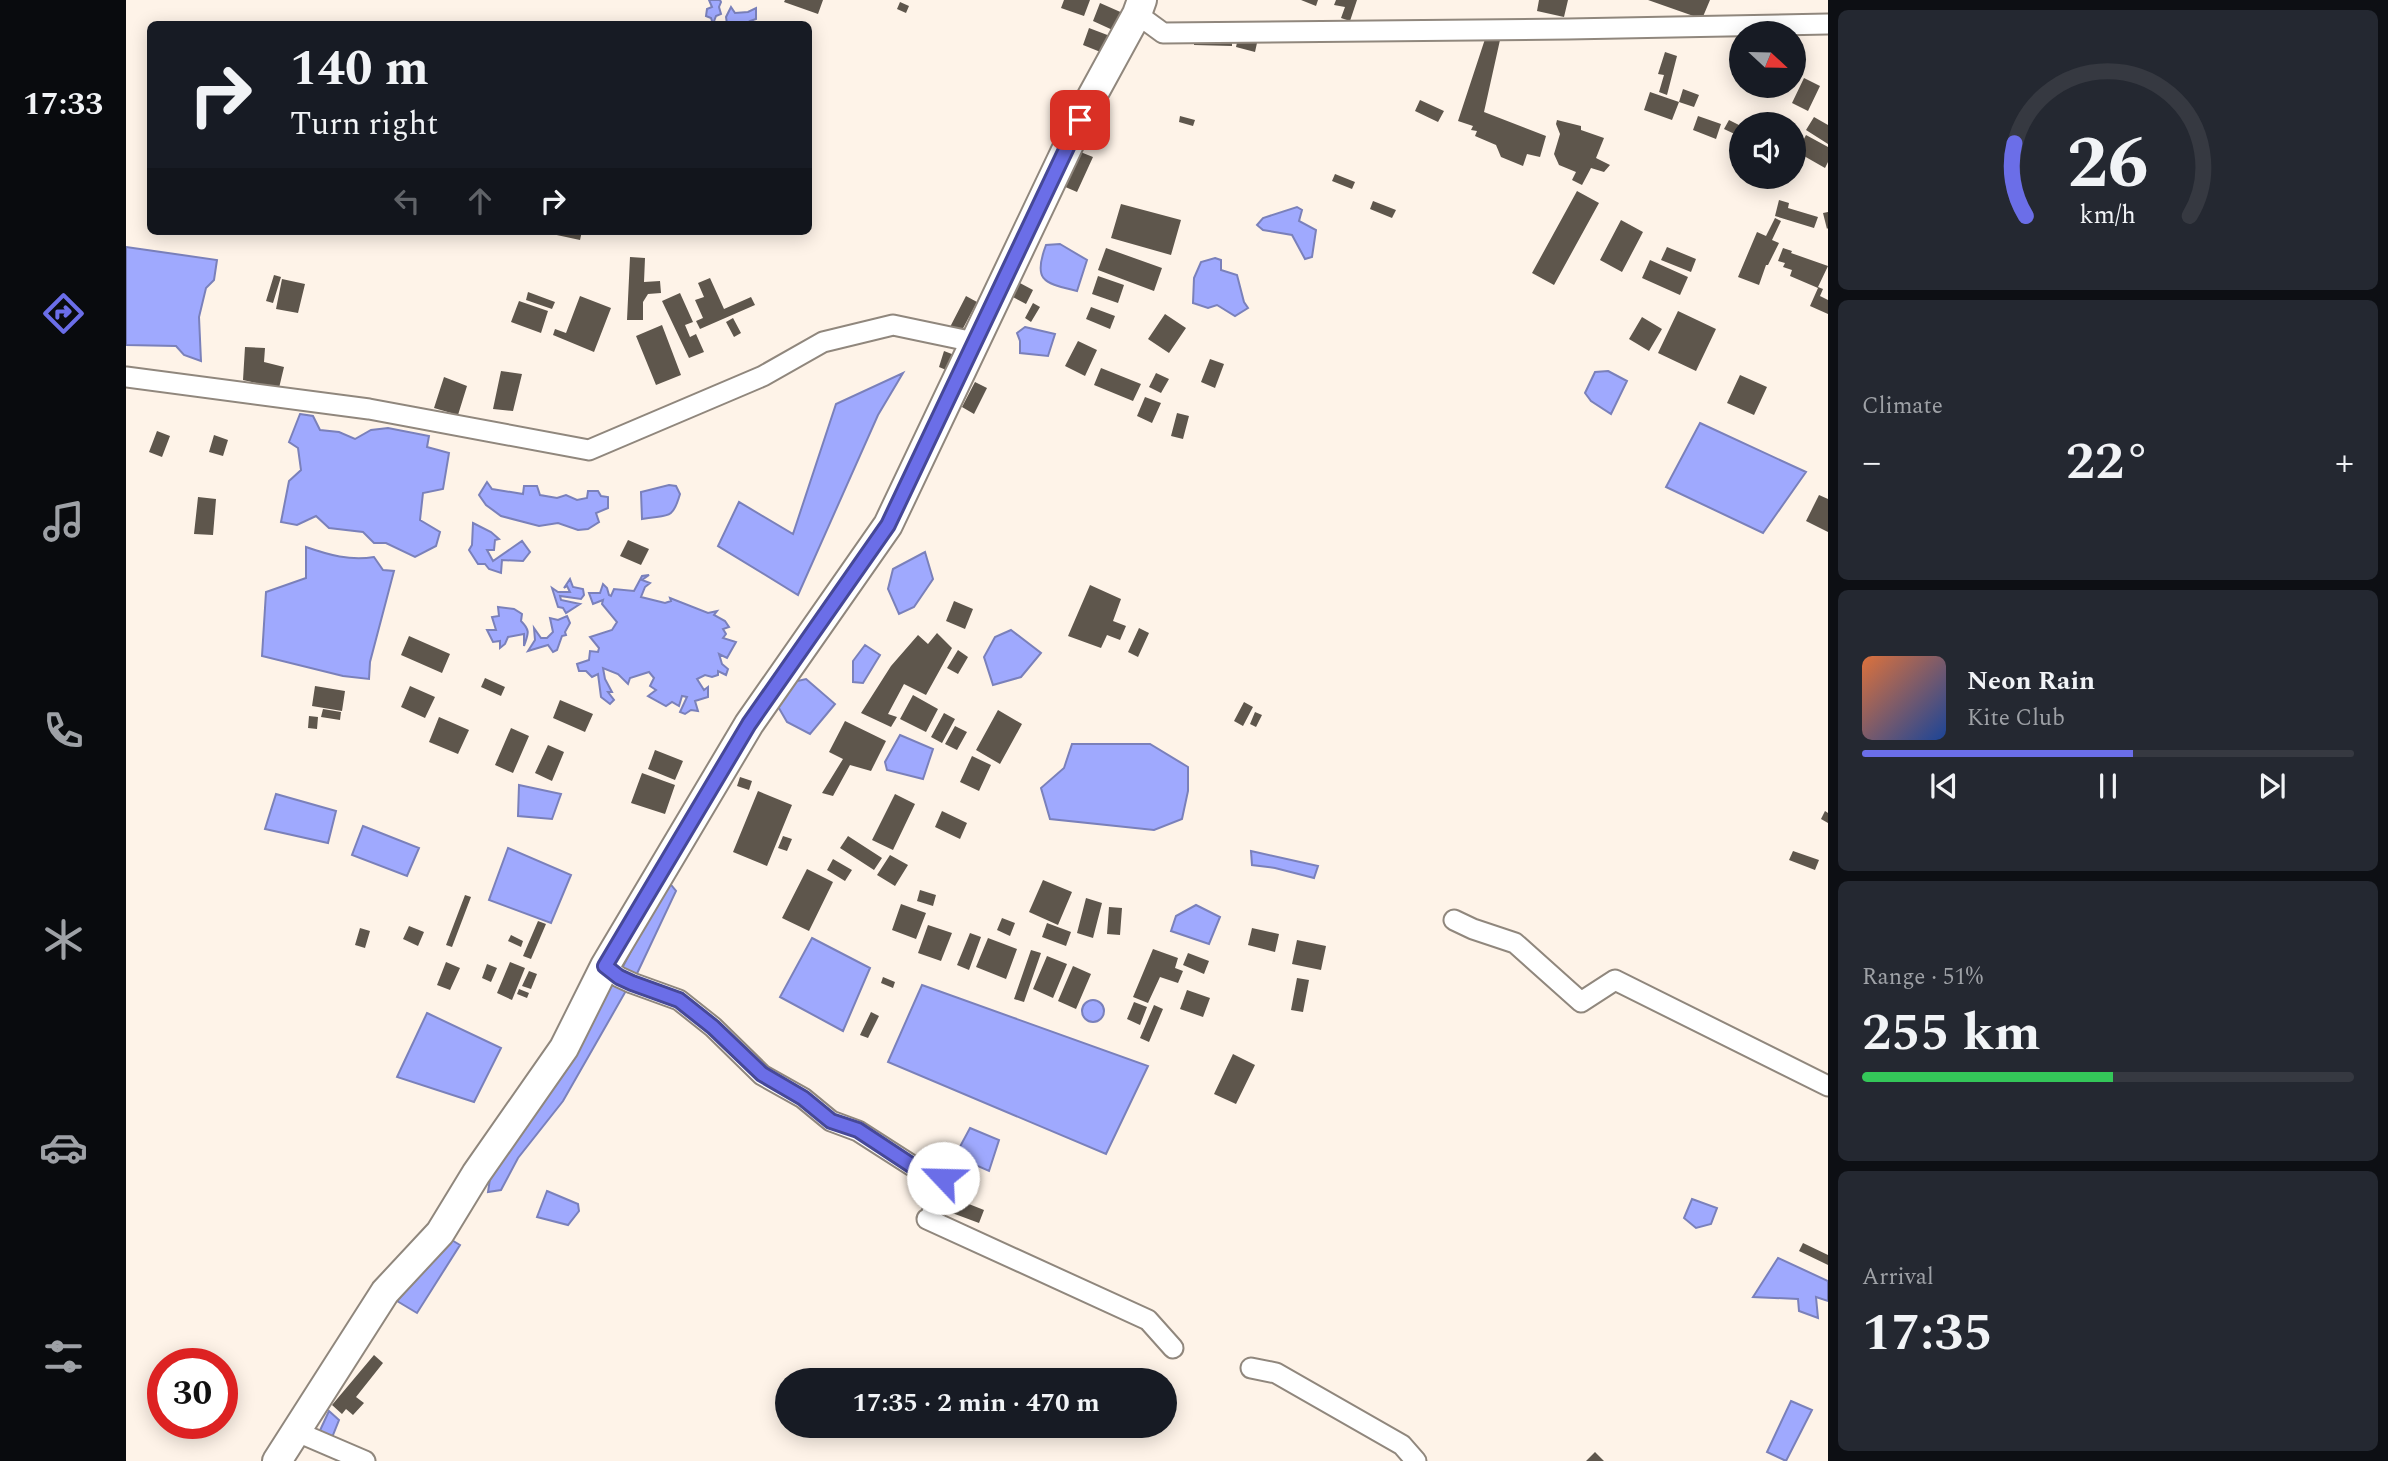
<!DOCTYPE html>
<meta charset="utf-8">
<style>
body{margin:0;font-family:Spectral,serif;background:#242831;color:#f1f3f6;height:100vh;display:flex;flex-direction:column;font-size:26px;white-space:nowrap}
*{box-sizing:border-box;margin:0}
p{font-size:23px;color:#9ea1a6}
.icon{flex:none;width:38px;height:38px;fill:none;stroke:currentColor;stroke-width:2;stroke-linecap:round;stroke-linejoin:round}
.map{position:relative;flex:1;overflow:hidden}
.side{display:flex;flex-direction:column;gap:10px;padding:10px;background:#0d0f14;width:560px}
.side>*{flex:none}
.banner{position:absolute;left:21px;top:21px;width:665px;height:214px;border-radius:10px;box-shadow:0 4px 18px #0003;background:#171b24;color:#f1f3f6;overflow:hidden}
.needle{width:46px;rotate:112deg}
.buttons{position:absolute;left:1603px;top:21px;display:grid;gap:14px}
.buttons a{display:grid;place-items:center;width:77px;height:77px;border-radius:50%;background:#171b24;box-shadow:0 4px 18px #0003;font-size:35px}
.speed{position:absolute;left:21px;top:1348px;display:flex;gap:14px;font-size:35px;font-weight:700;text-align:center}
.speed>*{display:grid;place-content:center;width:91px;height:91px;border-radius:50%;background:#171b24;box-shadow:0 4px 18px #0003;line-height:1}
.speed .limit{border:10px solid #d22;background:#fff;color:#111}
.pin{position:absolute;display:grid;place-items:center;width:60px;height:60px;color:#fff;margin:-30px;border-radius:14px;box-shadow:0 4px 10px #0006}
.me{position:absolute;width:77px;margin:-38px;rotate:294deg;stroke-linejoin:round;filter:drop-shadow(0 0 5px #0008)}
.turn{display:flex;align-items:center;gap:24px;height:147px;padding:0 28px;font-size:32px}
.turn .icon{width:91px;height:91px;stroke-width:2.5}
.turn b{display:block;font-size:49px;line-height:60px}
.lanes{display:flex;align-items:center;height:66px;padding:0 28px;background:#0003;justify-content:center;gap:35px;direction:ltr}
.lanes .off{opacity:.35}
.big{font-size:52px;font-weight:700;line-height:1.1}
.side .card{flex:1;display:flex;flex-direction:column;justify-content:center;gap:10px;min-width:0;padding:0 24px;border-radius:10px;background:#242831}
.side .dial{align-items:center;gap:0}
.dial svg{height:182px;overflow:visible;fill:none;stroke:#363941;stroke-width:7;stroke-linecap:round;text-anchor:middle}
.dial text{fill:#f1f3f6;stroke:none}
.song{display:flex;align-items:center;gap:21px}
.cover{width:84px;height:84px;border-radius:10px;background:linear-gradient(135deg,hsl(20 70% 55%),hsl(220 70% 35%))}
.played{height:7px;border-radius:4px;background:linear-gradient(90deg,#6b6ee8 55%,#363941 55%)}
.keys{display:flex;justify-content:space-around;direction:ltr}
.heat{display:flex;justify-content:space-between;align-items:center;font-size:38px;direction:ltr}
.charge{height:10px;border-radius:5px;background:linear-gradient(90deg,#34c759 51%,#363941 0)}
.trip{position:absolute;left:649px;top:1368px;width:402px;height:70px;border-radius:35px;background:#171b24;box-shadow:0 4px 18px #0003;font-weight:700;line-height:70px;text-align:center}
main{display:flex;flex:1;min-height:0}
.dock{display:flex;flex-direction:column;width:126px;justify-content:space-around;align-items:center;background:#090b0e;color:#9ea1a6}
.dock .icon{width:49px;height:49px}
.dock .current{color:#6b6ee8}
.dock b{font-size:32px;color:#f1f3f6}
.map>svg:first-child{display:block}
</style>
<main>
<nav class="dock">
<b>17:33</b>
<svg class="icon current" aria-label="directions" viewBox="0 0 24 24"><path d="M12 3l9 9-9 9-9-9zM9 14v-3h6M13 9l2 2-2 2"/></svg>
<svg class="icon" aria-label="music" viewBox="0 0 24 24"><path d="M9 18V5l10-2v13"/><circle cx="6" cy="18" r="3"/><circle cx="16" cy="16" r="3"/></svg>
<svg class="icon" aria-label="phone" viewBox="0 0 24 24"><path d="M5 4h4l2 5-3 2q2 4 5 5l2-3 5 2v4C11 20 4 13 5 4z"/></svg>
<svg class="icon" aria-label="climate" viewBox="0 0 24 24"><path d="M12 3v18M4 7l16 10M4 17L20 7"/></svg>
<svg class="icon" aria-label="car" viewBox="0 0 24 24"><path d="M5 17H2v-5l4-1 3-4h7l3 4 3 1v5h-3M9 17h6M6 11h13"/><circle cx="7" cy="17" r="2"/><circle cx="17" cy="17" r="2"/></svg>
<svg class="icon" aria-label="filters" viewBox="0 0 24 24"><path d="M4 7h16M4 17h16"/><circle cx="9" cy="7" r="2"/><circle cx="15" cy="17" r="2"/></svg>
</nav>
<div class="map">
<svg width="1702" height="1461" viewBox="0 0 1702 1461">
<rect width="100%" height="100%" fill="#fef3e8"/>
<path fill="#9fa9fe" stroke="#7a80ba" stroke-width="2" d="M583,0H594L595,2L593,7L595,14L590,16L587,24L585,18L580,16L581,9L586,7Z
M605,7L609,13L622,12L630,8V19L624,21L626,24H601L600,17Z
M1171,207L1176,210L1173,221L1190,230L1186,257L1179,259L1166,235L1137,230L1131,225L1137,218Z
M934,244L961,260L951,291C919,283 906,282 920,245Z
M0,247L91,260L88,280L80,288L73,317L75,361L58,355L50,346L0,345Z
M1089,258L1095,260V270L1111,275L1118,302L1122,308L1109,316L1091,305L1082,308L1067,303L1068,278L1075,262Z
M899,327L929,334L922,356L894,353V341L891,333Z
M1482,371L1501,381L1485,414L1465,401L1459,393L1469,372Z
M777,373L752,415L672,595L592,546L613,502L667,534L710,404Z
M174,414L187,416L194,430L213,432L229,439L245,430L262,428L303,436L301,447L323,453L317,489L297,493L294,520L314,532L310,546L289,557L260,543H248L237,532L203,528L190,516L171,525L155,522L163,481L175,470L172,448L163,442Z
M1574,423L1680,472L1637,533L1540,487Z
M361,482L366,489L397,494L398,486H411L414,495L431,498L440,495L451,500L461,498L462,491H472L475,496L482,497V508L470,513L473,522L462,529L452,530L432,523L413,526L375,516L360,505L353,495Z
M543,485L550,486L554,494C546,522 541,514 516,519L515,492Z
M347,523L365,532L373,539L369,540L368,550H361L367,561L396,541L404,552L397,561L376,560L375,573L363,569L359,564H352L343,550L346,545Z
M180,547C203,555 224,561 248,557L257,570L268,571L244,662L243,679L217,676L136,656L140,592L180,578Z
M799,552L807,579L788,607L773,614L762,589L767,569Z
M523,575L516,580L524,583L519,587L515,597L539,603L545,601L544,598L582,613L591,611L588,615L599,621L603,627L597,629L600,634L597,638L610,642L601,658L593,654L596,664L602,669L600,675L592,671V675L586,677L579,675L571,679L578,690L582,687V697L569,701L572,711L565,710L559,714L554,712L561,697L556,696L553,706L546,702L540,706L522,696L530,690L524,686L528,678L523,672L504,678L502,684L492,674L477,668L479,679L486,692H482L488,700L484,704L475,697L472,674L466,677L460,671H453L451,664L463,660L464,651L472,652L473,648L464,637L486,630L491,622L476,604L477,600L467,604L463,593H474L477,584L481,588L483,595L485,596L488,589L508,591L516,576Z
M444,579L447,587L457,589L458,595L455,599L434,596L435,600L454,604L440,613L437,608L432,607L426,588L432,592H444L441,586L438,588Z
M372,607L388,609L396,614L395,621C405,631 402,634 398,646V634L382,637L379,644L374,648V641L367,642L361,630H370L366,617L373,616Z
M441,616L444,623L439,632L440,635L436,636L431,650L427,652L422,645L402,651L409,640L408,628L415,638H421L427,632L424,618L432,620Z
M885,630L915,653L895,677L867,685L858,657L869,637Z
M739,645L754,655L737,683L727,682V661Z
M680,679L709,704L684,734L661,722L650,703L663,683Z
M774,735L807,749L797,779L761,770L759,762Z
M946,744H1024L1062,767V791L1056,819L1028,830L924,819L915,788L938,768Z
M393,785L435,794L426,819L392,816Z
M150,794L210,811L202,843L139,829Z
M237,826L293,848L281,876L226,855Z
M382,848L445,875L425,923L363,900Z
M1125,851L1192,866L1188,878L1149,868L1126,865Z
M542,881L550,891L507,982L493,974Z
M1070,905L1094,917L1083,944L1045,931L1050,916Z
M686,938L744,968L717,1031L654,997Z
M486,985L501,989L437,1101L392,1158L375,1190L362,1192L365,1172Z
M796,985L1022,1066L980,1154L762,1062Z
M956 1011a11 11 0 1 1 22 0a11 11 0 1 1-22 0Z
M301,1013L375,1048L348,1102L271,1077Z
M844,1128L873,1140L863,1171L829,1156Z
M421,1191L452,1204L453,1211L442,1225L411,1217Z
M1566,1199L1591,1208L1585,1224L1570,1228L1558,1218Z
M314,1233L334,1245L291,1313L271,1301Z
M1652,1258L1702,1281V1301L1690,1297L1692,1318L1673,1311L1672,1299L1627,1297Z
M1665,1401L1686,1410L1660,1461L1641,1452Z
M203,1411L213,1420L203,1445L190,1439Z"/>
<path fill="#5e564c" d="M659,0H697L692,14L658,2Z
M938,0H964L958,16L935,8Z
M1175,0H1192L1190,6Z
M1210,0H1231L1224,21L1215,18L1219,7L1208,5Z
M1413,0H1442L1438,17L1411,11Z
M1522,0H1584L1576,19Z
M774,2L783,6L780,13L771,9Z
M974,3L999,14L991,32L967,21Z
M963,28L984,36L977,53L957,45Z
M1360,36L1374,40L1358,112L1420,136L1414,157L1401,154L1397,166L1375,157L1370,145L1349,136L1351,131L1345,130L1347,126L1332,121Z
M1112,38L1131,43L1129,52L1110,47Z
M1068,39L1106,40V46L1068,45Z
M1539,52L1551,56L1541,95L1533,92L1538,75L1532,74Z
M1678,78L1694,86L1682,111L1666,103Z
M1557,89L1573,95L1568,107L1553,102Z
M1524,92L1553,102L1546,120L1518,110Z
M1294,100L1318,111L1312,122L1289,111Z
M1054,116L1069,120L1067,126L1053,122Z
M1572,116L1595,124L1590,139L1567,130Z
M1688,117L1702,125V144L1680,130Z
M1431,120L1455,126V130L1478,138L1470,158L1484,165L1478,172L1465,168L1456,185L1446,180L1450,172L1433,165L1428,154L1434,134L1430,124Z
M1603,120L1615,126V137L1598,129Z
M1680,135L1702,147V162L1699,168L1671,152Z
M952,151L967,157L951,192L937,186Z
M1209,174L1229,182L1226,189L1206,181Z
M1451,191L1473,203L1428,285L1406,273Z
M1653,200L1663,203L1662,208L1692,217L1688,228L1649,216Z
M1247,201L1270,210L1266,218L1244,209Z
M995,204L1055,220L1045,255L985,238Z
M1702,212V228L1701,229L1697,213Z
M1649,218L1655,221L1646,240L1653,243L1642,265H1640L1633,285L1612,277L1631,232L1640,236Z
M1495,220L1517,232L1496,272L1474,260Z
M427,231H456L454,240L426,234Z
M1541,247L1570,259L1565,272L1535,260Z
M980,248L1036,268L1028,291L972,270Z
M1657,248L1666,251L1665,253L1702,266L1692,287L1697,289L1694,296L1702,300V314L1684,306L1692,288L1664,276L1666,270L1657,267L1659,263L1652,261Z
M504,257L519,258L518,282L534,281L535,293L522,294L517,302V320H501Z
M1524,260L1562,277L1554,295L1516,278Z
M148,275L155,277L147,303L140,301Z
M972,276L998,285L992,303L966,294Z
M584,278L598,309L625,297L629,305L574,329L570,321L577,318L569,300L578,297L572,283Z
M156,279L179,284L172,313L150,309Z
M892,282L907,290L900,304L885,296Z
M402,292L429,302L426,309L400,300Z
M554,293L567,322L559,325L564,337L570,334L578,352L563,358L536,301Z
M454,296L485,308L468,352L427,335L429,329L440,333Z
M840,296L851,302L834,334L823,329Z
M393,301L422,311L415,333L385,322Z
M907,303L914,307L905,322L899,318Z
M965,307L989,316L984,329L960,319Z
M1552,311L1590,329L1570,371L1532,353Z
M1039,314L1060,328L1043,353L1022,339Z
M1516,317L1536,329L1523,351L1503,339Z
M607,318L615,333L608,337L600,322Z
M536,325L555,375L530,385L510,336Z
M952,341L971,350L959,376L939,366Z
M119,347L139,348L138,362L158,367L153,388L117,380Z
M818,351L831,356L825,372L813,367Z
M1084,359L1098,364L1089,388L1075,382Z
M975,368L1015,384L1007,401L968,385Z
M375,371L396,374L387,411L367,409Z
M1030,373L1043,379L1035,393L1023,387Z
M1614,375L1641,387L1628,415L1601,403Z
M318,377L341,386L332,415L308,408Z
M849,382L861,388L848,414L836,407Z
M1019,397L1035,403L1026,423L1011,416Z
M1051,413L1063,416L1057,439L1045,436Z
M31,431L44,436L36,457L23,452Z
M88,435L102,440L97,456L83,452Z
M1693,495L1702,499V532L1680,521Z
M72,497L90,499L87,535L68,534Z
M502,540L523,549L515,565L494,556Z
M964,585L995,599L987,621L1000,626L994,640L981,635L975,648L942,636Z
M828,601L847,609L839,629L820,621Z
M1013,628L1023,633L1012,657L1002,652Z
M811,633L826,648L800,695L778,684L762,714L771,717L765,727L735,713L765,666L792,635L802,644Z
M283,636L324,654L316,673L275,655Z
M832,650L842,657L832,674L821,668Z
M359,678L379,687L375,696L355,687Z
M189,686L219,691L216,711L186,706Z
M284,686L309,697L299,718L275,707Z
M787,695L812,709L800,732L774,719Z
M434,700L467,714L459,732L427,718Z
M1118,702L1127,707L1117,726L1108,721Z
M197,709L215,712L214,720L195,717Z
M872,710L896,724L874,764L850,750Z
M1129,712L1136,715L1130,727L1124,724Z
M818,713L829,719L816,743L805,737Z
M183,716L192,717L191,729L182,728Z
M313,717L343,730L332,754L303,742Z
M719,721L760,741L745,771L724,765L707,796L696,793L717,759L703,752Z
M829,726L841,732L831,750L819,744Z
M385,728L403,736L387,773L369,765Z
M422,745L438,752L426,781L409,773Z
M529,750L557,761L549,780L522,769Z
M846,756L865,765L853,791L834,782Z
M516,773L549,785L539,814L505,803Z
M614,777L626,781L623,790L611,786Z
M632,791L666,805L641,866L607,852Z
M769,794L789,804L767,850L746,840Z
M816,811L841,823L834,839L809,827Z
M1699,811L1702,813V823L1695,819Z
M657,836L666,839L661,851L652,848Z
M722,836L756,858L748,870L714,848Z
M1667,851L1693,860L1689,870L1663,860Z
M764,855L782,865L769,886L751,875Z
M707,859L726,870L719,881L701,870Z
M681,869L707,882L683,931L656,918Z
M917,880L946,892L932,925L903,912Z
M794,890L810,895L807,906L791,901Z
M339,895L345,897L326,947L320,945Z
M960,898L976,903L967,938L951,933Z
M775,904L800,913L790,939L766,930Z
M983,907L996,908L994,935L981,934Z
M876,918L889,923L884,936L871,930Z
M412,921L420,924L405,959L397,956Z
M921,923L945,932L940,946L916,937Z
M802,925L826,933L815,961L792,953Z
M283,926L298,932L292,946L277,939Z
M234,928L244,931L239,948L229,945Z
M1126,928L1153,934L1149,952L1122,945Z
M844,933L855,937L843,970L831,965Z
M385,935L397,941L395,947L382,941Z
M862,938L891,949L880,979L850,967Z
M1171,940L1200,946L1195,970L1166,964Z
M1027,949L1052,958L1049,968L1057,971L1052,983L1034,977L1022,1003L1007,997Z
M905,950L915,953L898,1002L888,999Z
M1062,953L1083,961L1078,974L1057,965Z
M921,956L941,964L927,998L907,989Z
M320,962L334,968L324,990L311,985Z
M384,962L399,968L386,1000L371,993Z
M361,964L371,968L365,982L356,978Z
M947,966L965,974L950,1009L932,1001Z
M403,971L411,974L405,989L396,986Z
M757,977L769,982L767,988L755,983Z
M1171,978L1183,980L1177,1012L1165,1010Z
M393,989L403,993L401,998L391,994Z
M1061,990L1084,998L1077,1017L1054,1009Z
M1008,1002L1021,1007L1014,1025L1001,1019Z
M1028,1005L1037,1009L1023,1042L1014,1038Z
M745,1012L753,1016L742,1038L734,1035Z
M1107,1054L1129,1065L1110,1104L1088,1094Z
M815,1193L858,1210L853,1223L810,1207Z
M1677,1243L1702,1255V1265L1673,1251Z
M248,1355L257,1363L230,1397L238,1403L227,1415L220,1409L216,1414L206,1405Z
M1469,1452L1478,1461H1460Z"/>
<g fill="none" stroke-linecap="round" stroke-linejoin="round">
<defs>
<path id="street" d="M1011,14L1037,33L1442,29L1702,24
M0,377L243,409L463,450L637,376L697,342L767,325L848,342
M1328,920L1347,929L1389,943L1455,1002L1489,980L1702,1086
M479,966L493,977L506,983L553,1000L587,1027L636,1075L677,1098L705,1121L732,1131L785,1165L817,1178L804,1219H801L1022,1320L1047,1348
M1125,1368L1150,1373L1276,1445L1290,1461
M169,1431L239,1461"/>
<path id="secondary" d="M151,1461L259,1292L314,1233L350,1174L438,1048L479,966L623,724L762,525L964,100L1011,14L1016,0"/>
</defs>
<use href="#street" stroke="#90877d" stroke-width="23"/>
<use href="#secondary" stroke="#90877d" stroke-width="32"/>
<use href="#street" stroke="#fff" stroke-width="19"/>
<use href="#secondary" stroke="#fff" stroke-width="28"/>
</g>
<g fill="none" stroke-linecap="round" stroke-linejoin="round">
<defs>
<path id="route" d="M817,1178L785,1165L732,1130L705,1121L677,1098L636,1074L587,1027L553,1000L506,983L493,977L479,966L623,724L762,525L954,120"/>
</defs>
<use href="#route" stroke="#464897" stroke-width="18"/>
<use href="#route" stroke="#6b6ee8" stroke-width="12"/>
</g>
</svg>
<div class="buttons">
<a><svg class="needle" viewBox="-14 -14 28 28"><path d="M0-13l5 13h-10z" fill="#e53935"/><path d="M0 13l5-13h-10z" fill="#9ea1a6"/></svg></a>
<a><svg class="icon" aria-label="sound" viewBox="0 0 24 24"><path d="M4 9h4l5-4v14l-5-4H4zM17 9q2 3 0 6"/></svg></a>
</div>
<div class="speed"><div class="limit">30</div></div>
<div class="pin" style="left:954px;top:120px;background:#d93025"><svg class="icon" aria-label="arrive" viewBox="0 0 24 24"><path d="M6 21V4h12l-3 4 3 4H6"/></svg></div>
<svg class="me" style="left:817px;top:1178px" viewBox="-20 -20 40 40"><circle r="19" fill="#fff"/><path d="M0-13L10 11 0 6-10 11z" fill="#6b6ee8"/></svg>
<div class="trip">17:35 · 2 min · 470 m</div>
<div class="banner">
<div class="turn"><svg class="icon" aria-label="right" viewBox="0 0 24 24"><path d="M7 20v-9h11M14 6l5 5-5 5"/></svg><div><b>140 m</b>Turn right</div></div>
<div class="lanes"><svg class="icon off" aria-label="left" viewBox="0 0 24 24"><path d="M17 20v-9H6M10 6l-5 5 5 5"/></svg><svg class="icon off" aria-label="ahead" viewBox="0 0 24 24"><path d="M12 20V5M6 11l6-6 6 6"/></svg><svg class="icon" aria-label="right" viewBox="0 0 24 24"><path d="M7 20v-9h11M14 6l5 5-5 5"/></svg></div>
</div>
</div>
<section class="side">
<div class="card dial"><svg viewBox="0 0 100 80">
<path d="M14 69A42 42 0 1 1 86 69"/>
<path d="M14 69A42 42 0 0 1 9 37" stroke="#6b6ee8"/>
<text x="50" y="56" font-size="32" font-weight="700">26</text>
<text x="50" y="72" font-size="11">km/h</text>
</svg></div>
<div class="card"><p>Climate</p>
<div class="heat"><a>−</a><b class="big">22°</b><a>+</a></div>
</div>
<div class="card">
<div class="song"><i class="cover"></i><div><b>Neon Rain</b><p>Kite Club</p></div></div>
<div class="played"></div>
<div class="keys"><svg class="icon" aria-label="previous" viewBox="0 0 24 24"><path d="M18 5L8 12l10 7zM5 5v14"/></svg><svg class="icon" aria-label="pause" viewBox="0 0 24 24"><path d="M8 5v14M16 5v14"/></svg><svg class="icon" aria-label="next" viewBox="0 0 24 24"><path d="M6 5l10 7-10 7zM19 5v14"/></svg></div>
</div>
<div class="card"><p>Range · 51%</p><b class="big">255 km</b><div class="charge"></div></div>
<div class="card"><p>Arrival</p><b class="big">17:35</b></div>
</section>
</main>
